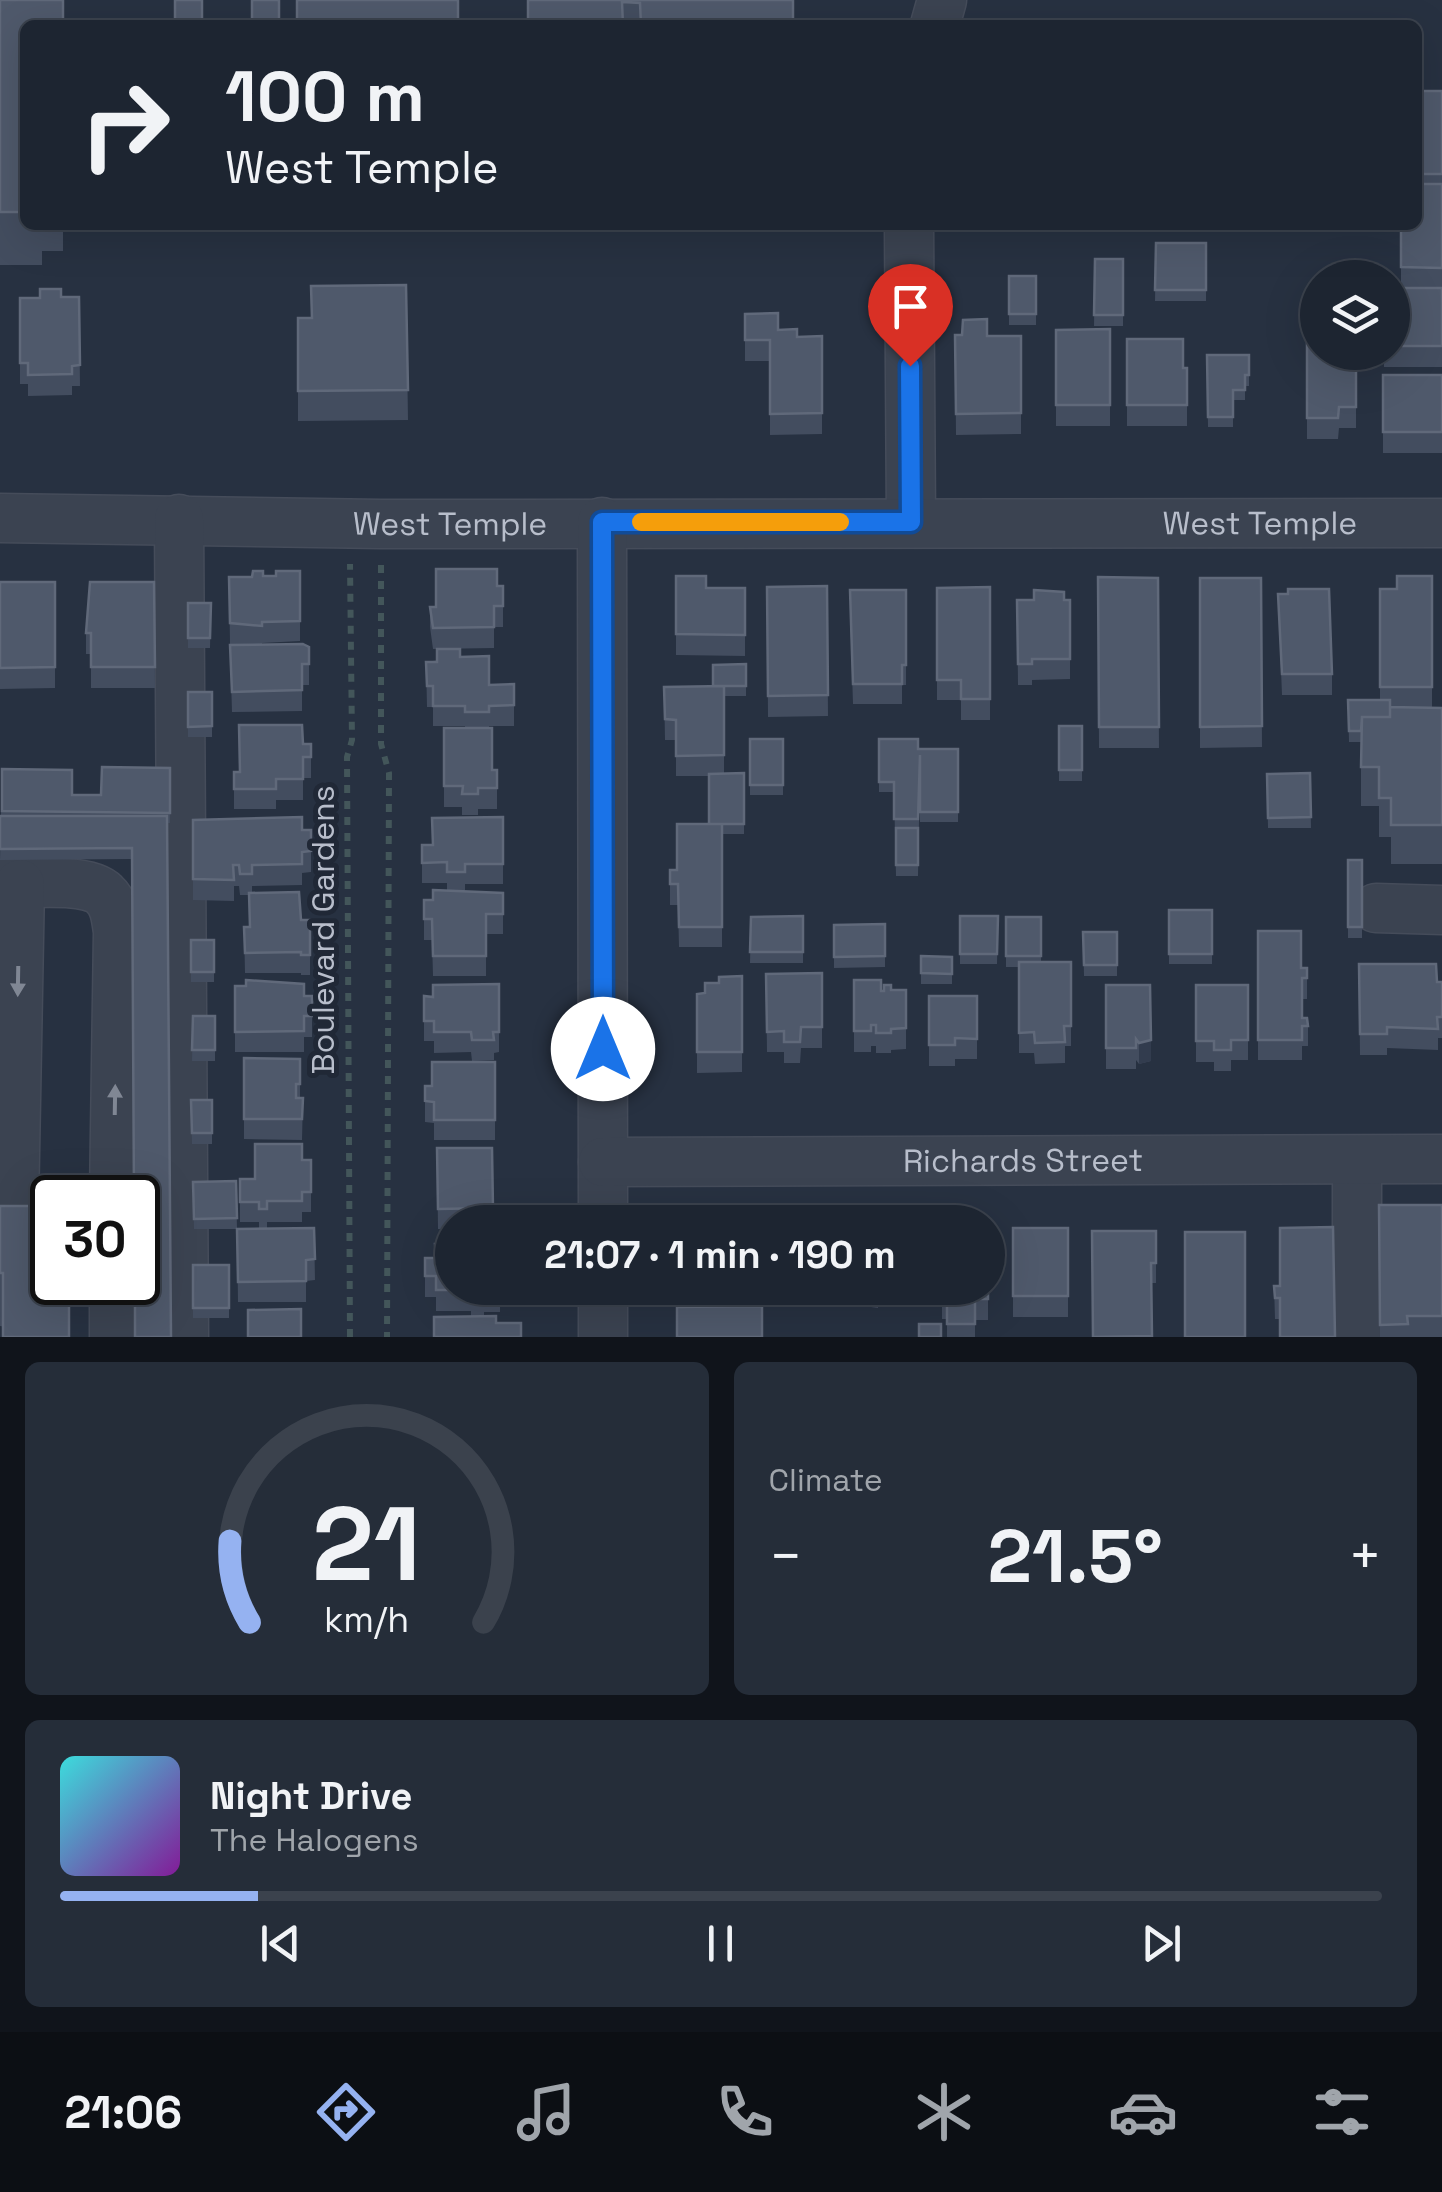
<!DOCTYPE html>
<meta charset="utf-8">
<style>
body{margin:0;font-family:"Space Grotesk",sans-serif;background:#252d39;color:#f1f3f6;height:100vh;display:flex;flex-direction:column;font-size:38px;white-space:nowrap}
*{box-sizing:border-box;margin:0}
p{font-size:32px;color:#a0a5ab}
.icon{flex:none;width:55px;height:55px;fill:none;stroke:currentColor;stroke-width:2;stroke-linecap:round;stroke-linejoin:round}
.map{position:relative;height:1337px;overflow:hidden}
.details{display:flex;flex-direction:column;gap:25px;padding:25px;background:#10141b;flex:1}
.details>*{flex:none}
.banner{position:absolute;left:20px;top:20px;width:1402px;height:210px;border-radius:15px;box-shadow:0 10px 40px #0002,0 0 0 2px #3b424d;background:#1d2531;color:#f1f3f6;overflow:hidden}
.fabs{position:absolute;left:1300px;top:260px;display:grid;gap:20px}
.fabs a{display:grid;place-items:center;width:110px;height:110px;border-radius:50%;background:#1d2531;box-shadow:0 10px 40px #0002,0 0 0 2px #3b424d;font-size:50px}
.speed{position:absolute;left:30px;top:1175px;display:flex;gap:20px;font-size:50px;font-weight:700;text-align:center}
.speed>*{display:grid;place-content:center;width:130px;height:130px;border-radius:50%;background:#1d2531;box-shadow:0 10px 40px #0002,0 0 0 2px #3b424d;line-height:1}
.speed .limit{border:5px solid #111;border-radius:15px;background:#fff;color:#111}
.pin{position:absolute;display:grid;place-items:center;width:85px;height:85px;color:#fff;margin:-102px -42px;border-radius:50% 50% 50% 0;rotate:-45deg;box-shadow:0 0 10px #0007}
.pin .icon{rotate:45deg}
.me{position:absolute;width:110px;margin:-55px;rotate:0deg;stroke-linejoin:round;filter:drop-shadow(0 0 8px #0008)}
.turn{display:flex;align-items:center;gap:35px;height:210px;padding:0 40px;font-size:45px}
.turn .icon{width:130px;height:130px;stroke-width:2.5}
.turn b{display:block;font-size:70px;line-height:85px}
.big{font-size:75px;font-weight:600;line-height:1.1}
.details .card{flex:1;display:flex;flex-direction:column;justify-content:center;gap:15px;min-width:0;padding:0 35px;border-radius:15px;background:#252d39}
.details .dial{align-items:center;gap:0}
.dial svg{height:260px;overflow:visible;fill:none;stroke:#3b424d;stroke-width:7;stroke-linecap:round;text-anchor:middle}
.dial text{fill:#f1f3f6;stroke:none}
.song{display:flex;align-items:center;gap:30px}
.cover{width:120px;height:120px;border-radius:15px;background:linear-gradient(135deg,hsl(180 70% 55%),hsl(290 70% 35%))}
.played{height:10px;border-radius:5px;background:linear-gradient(90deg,#95b2f1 15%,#3b424d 15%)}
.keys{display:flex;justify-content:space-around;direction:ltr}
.heat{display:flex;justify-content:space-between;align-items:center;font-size:55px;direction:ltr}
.details .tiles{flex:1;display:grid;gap:25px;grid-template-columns:1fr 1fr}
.card:last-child{grid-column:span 2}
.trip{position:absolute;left:435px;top:1205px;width:570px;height:100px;border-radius:50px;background:#1d2531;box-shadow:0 10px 40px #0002,0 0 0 2px #3b424d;font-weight:600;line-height:100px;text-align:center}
.dock{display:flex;height:160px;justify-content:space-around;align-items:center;background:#0c0f14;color:#a0a5ab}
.dock .icon{width:70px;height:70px}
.dock .current{color:#95b2f1}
.dock b{font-size:45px;color:#f1f3f6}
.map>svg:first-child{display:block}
</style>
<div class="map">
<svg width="1442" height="1337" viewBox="0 0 1442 1337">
<rect width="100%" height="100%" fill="#273141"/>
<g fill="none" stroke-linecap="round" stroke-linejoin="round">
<defs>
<g id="minor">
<path d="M935,25L942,0"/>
<path d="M909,225L911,522"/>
<path id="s1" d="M0,518L381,524L1442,523"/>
<path d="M179,519L184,1337"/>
<path d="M602,522L603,1222"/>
<path d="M0,884C24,884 88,877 104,894C115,904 116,918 118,932L114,1198"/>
<path d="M1376,908L1442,910"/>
<path d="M1357,1160V1337"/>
<path id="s2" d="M603,1162L1442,1159"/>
<path d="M14,1208L20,884"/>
<path d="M114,1282V1337"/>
<path d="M603,1288V1337"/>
</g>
</defs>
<use href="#minor" stroke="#454c5a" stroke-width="51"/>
<path stroke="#43565a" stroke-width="6" stroke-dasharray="8 8" stroke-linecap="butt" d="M381,565V744L389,773L387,1337
M350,1337L347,757L352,740L350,564"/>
<use href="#minor" stroke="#3b4351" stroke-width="48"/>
</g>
<path fill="#434d5f" d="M0,0L25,25V225H63V251H42V265H0Z
M527,0H793V25H527Z
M1418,91H1442V367H1384V352H1392V288H1401V225H1418Z
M1156,243H1206V301H1155Z
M1095,259H1123V326H1094Z
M1009,276H1036V325H1009Z
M406,285L408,420L298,421V318H311Z
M79,297L80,386H72V395L28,396V384H20V298Z
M745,314L797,337L822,336V434L770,435V361H745Z
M1110,329V426H1056V330Z
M1307,334L1318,352H1356V428H1339L1338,439H1307Z
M955,335L1021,336V434L956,435Z
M1127,339L1183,368H1187V426H1127Z
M1207,355H1249V386H1245V400H1233V427H1208Z
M1383,375H1442V453H1383Z
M300,571V641L262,643V645L309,647V685H302V711L232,712L230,645H244L230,644L229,577L276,576Z
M676,576L706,588H745V656L676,655Z
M1432,576V708H1442V864H1391V837H1379V806H1361V742H1349L1348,700H1380V589H1397Z
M1098,577L1158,578L1159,748H1099Z
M1200,578H1261L1262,747L1200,748Z
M0,582H55V688L0,689Z
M154,582L155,688H91V654H86V633Z
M497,586H503V627H494V648L433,649L430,627V607H436Z
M827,586L828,716L768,717L767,587Z
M990,587V720H961V700H937V588Z
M906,590V685H902V704H853L850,611Z
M1278,594H1288L1332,674V695H1282Z
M1017,600H1070V679L1032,680V685H1018Z
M188,603H211L210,648H188Z
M460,657L489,685L514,684V726H489L492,770H497V809H478V815H462V807H444V728H465V726H433V707H427L426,662Z
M746,664V696H724V774L744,773V834H722V947H679L678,905H670V870H677L709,824V776H676V740H665L664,687L713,686Z
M188,692H212V737H188Z
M1059,726H1082V781H1059Z
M750,739H783V795H750Z
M879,739L918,749H958V822H920V766L918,876H896L894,792H879Z
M303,744H311V778H303V800H276V809H234V772H239Z
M170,768V823H167L132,859L0,860L2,769L72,795H101Z
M1310,773L1311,828H1268L1267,774Z
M503,817V884H465V892L503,893V934H486V976H433L432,940H424V900H433L447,891V883H422V845H432Z
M193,820L311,830V872L302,873V885L252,886V893L301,920H310V975H301V973H245L244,927H249V895H240L239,886H234V901L193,900Z
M1348,860H1362V938H1348Z
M1169,910H1212V964H1169Z
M803,916V963H750L751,917Z
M960,916H998L997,964H960Z
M1006,917H1041V962H1071V1046H1065V1063L1035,1064L1034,1053H1019V967H1006Z
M885,924V967L834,968V925Z
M1258,931L1301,968H1307V999H1302V1018L1308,1026V1046H1302V1060H1258Z
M1083,932H1117V976H1084Z
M191,940H214V982H191Z
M921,956L952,957V984H921Z
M1359,964L1442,982V1038H1438V1050L1387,1048V1055H1360Z
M822,973V1048H801L800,1063H784V1052H767L766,974Z
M742,976V1072L697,1073V994L705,993L719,983Z
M854,980L881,991L906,990V1049L891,1050V1053H876V1046H871V1052H854Z
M499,984V1052L494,1053V1060L472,1061L471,1052L434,1053V1041H424V996L433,997Z
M1106,985L1151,1061L1139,1064L1136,1060V1069H1106Z
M1196,985H1248V1060H1231V1071H1214V1062H1196Z
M235,986L312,996V1037H304V1052H235Z
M929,996H977V1059H955V1066H929Z
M193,1016H215V1061H192Z
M244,1058L300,1059V1098H303L302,1140L244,1139Z
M495,1062V1140H434V1123L425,1122V1086H432Z
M191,1100H212V1144H192Z
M437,1148H492L493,1222H452V1229H438Z
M302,1160H311V1212H302V1222H267V1229L314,1228L315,1280L306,1281V1302H238L237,1229H259V1222H240V1179H255Z
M236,1181L237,1229H194L193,1182Z
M1379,1205H1442V1337H1380Z
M0,1206L69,1337L0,1326Z
M1013,1228H1068V1317H1013Z
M988,1230V1320H975V1337H947V1319H942V1288Z
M1156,1231V1283H1152L1093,1337Z
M425,1258L500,1288V1312H484V1316L521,1337L471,1316V1311H436V1297H425Z
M193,1265H229V1318H193Z
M1274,1286H1280V1319H1275Z
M786,1288H830V1297H786Z
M850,1288H905V1303H878V1308L850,1304Z"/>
<path fill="#323c4e" d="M1151,1040V1061L1139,1064V1043Z"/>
<path fill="#4f596b" stroke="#60697a" stroke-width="2.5" d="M0,0H63V25H25V212H0Z
M175,0H202V25H175Z
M252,0H279V25H252Z
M297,0H458V25H297Z
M528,0H793V25H641L640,3L622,2L623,25H528Z
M1418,91H1442V174H1418Z
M1418,184H1442V268L1401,267V225H1418Z
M1156,243H1206V290H1155Z
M1095,259H1123V315H1094Z
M1009,276H1036V314H1009Z
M406,285L408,390L298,391V318H312L311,286Z
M1392,288H1442V346H1392Z
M40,289H61V297H79L80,365L72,366V374L28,375V363H20V298H40Z
M778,313V330L797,329V337L822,336V413L770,414V340H745V314Z
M987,319V336H1021V413L956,414L955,335H962L963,320Z
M1110,329V405H1056V330Z
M1307,334L1318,335V352H1356V407H1339L1338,418H1307Z
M1127,339H1183V368H1187V405H1127Z
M1207,355H1249V375H1245V390H1233V417H1208Z
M1383,375H1442V432H1383Z
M436,569H497V586H503V606H494V627L433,628L430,607H436Z
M253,571H263V576H276V571H300V621L262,622V626L230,623L229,577H252Z
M676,576H706V588H745V635L676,634Z
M1397,576H1432V687H1380V589H1397Z
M1098,577L1158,578L1159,727H1099Z
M1200,578H1261L1262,726L1200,727Z
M0,582H55V667L0,668Z
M90,582H154L155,667H91V633H86Z
M827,586L828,695L768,696L767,587Z
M990,587V699H961V680H937V588Z
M1288,589H1329L1332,674H1282L1278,594H1288Z
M850,590H906V665H902V684H853Z
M1034,590L1064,592V600H1070V659H1032V664H1018L1017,600H1034Z
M188,603H211L210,638H188Z
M303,644L309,647V664H302V690L232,692L230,645Z
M437,649H460V657L489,656V685L514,684V705L489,706V712H465V706H433V686H427L426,662H437Z
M746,664V686H713V665Z
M724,686V755L676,756V720L665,719L664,687Z
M188,692H212V726L188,727Z
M1348,700H1390V717H1362L1361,731H1349Z
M1390,707L1442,708V825H1391V798H1379V767H1361L1362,717H1390Z
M239,725H302L303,744H311V757H303V779H276V789H234V772H240Z
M1059,726H1082V770H1059Z
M444,728H492V770H497V788H478V794H462L463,786H444Z
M750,739H783V785H750Z
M879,739H918V749H958V812H920V755L918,819H894V782H879Z
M102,767L170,768V813L2,811V769L72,770V795H101Z
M744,773V824H709V774Z
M1310,773L1311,817L1268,818L1267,774Z
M0,816H167L171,1337H135V1282H138V1198H134L132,848L0,849Z
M302,817V830H311V851L302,852V864L252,865V874H240L239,865H233L234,880L193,879V820Z
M503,817V864H465V872H447V862L422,863V845H433L432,818Z
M677,824H722V927H679L678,884H670V870H677Z
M896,828H918V865H896Z
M1348,860H1362V927H1348Z
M433,890L503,893V914H486V956H433L432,919H424V900H433Z
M299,892L301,920H310V955H301V952L245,953L244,927H250L249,893Z
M1169,910H1212V954H1169Z
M803,916V952H750L751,917Z
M960,916H998L997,954H960Z
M1006,917H1041V956H1006Z
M885,924V956L834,957V925Z
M1258,931H1301V968H1307V978H1302V1018H1307L1308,1026H1302V1040H1258Z
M1083,932H1117V965H1084Z
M191,940H214V972H191Z
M921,956L952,957V974L921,973Z
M1019,962H1071V1026H1064L1065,1042L1035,1043L1034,1032L1019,1033Z
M1359,964H1436L1437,982H1442V1017H1437L1438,1029L1387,1027V1034H1360Z
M822,973V1027H801L800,1042H784V1031L767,1032L766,974Z
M742,976V1052H697V994L705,993V983H719V977Z
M246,980L304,984V996H312V1016H304V1031L235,1032V986H246Z
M854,980H881V991H884V985H891V990H906V1028L891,1029V1033H876V1025H871V1031H854Z
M499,984V1032H493L494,1040H472L471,1032H434V1021H424V996L433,997V985Z
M1106,985H1150L1151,1040L1139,1043L1136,1039V1048H1106Z
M1196,985H1248V1040H1231V1050H1214V1041H1196Z
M929,996H977V1039L955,1038V1045H929Z
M193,1016H215V1050H192Z
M244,1058L300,1059V1084H296V1098H303L302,1119H244Z
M432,1062H495V1120H434V1102L425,1101V1086H432Z
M191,1100H212V1133H192Z
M255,1144H302V1160H311V1192H302V1201H267V1209H259V1202H240V1179H255Z
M437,1148H492L493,1208L438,1209Z
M236,1181L237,1218L194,1219L193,1182Z
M690,1205H762V1222H678H690Z
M1379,1205H1442V1316H1407L1408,1324L1380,1325Z
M0,1206H52V1282H69V1337H3V1273H0Z
M1333,1227L1335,1337H1280V1298H1275L1274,1286H1280V1228Z
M314,1228L315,1259L306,1260V1281L238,1282L237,1229Z
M1013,1228H1068V1296H1013Z
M988,1230V1299H975V1324H947V1298H942V1288H988Z
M1092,1231H1156V1263H1151L1152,1336L1093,1337Z
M1185,1232H1245V1337H1185Z
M435,1244H452V1288H500V1291H484V1297H471V1290H436V1276H425V1258H436Z
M193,1265H229V1308H193Z
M762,1306V1337H677V1307Z
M301,1309V1337H248V1310Z
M496,1316V1323H521V1337H434V1317Z
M919,1324H941V1337H919Z"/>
<defs><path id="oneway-solid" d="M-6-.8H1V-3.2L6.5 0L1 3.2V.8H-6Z" transform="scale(2.5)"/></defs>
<g fill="#808794">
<use href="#oneway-solid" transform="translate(18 981) rotate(91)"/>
<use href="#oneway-solid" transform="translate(115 1100) rotate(-89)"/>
</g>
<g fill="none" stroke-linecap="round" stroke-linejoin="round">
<defs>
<path id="route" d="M603,1049L602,522H911L910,366"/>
</defs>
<use href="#route" stroke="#114b97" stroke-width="25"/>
<use href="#route" stroke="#1a73e8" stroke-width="18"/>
<path stroke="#f59e0b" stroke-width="18" d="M641,522H840"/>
</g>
<g text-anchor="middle" stroke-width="10" stroke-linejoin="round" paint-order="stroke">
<g font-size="32" fill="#b8becb" stroke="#202836">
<text dy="11" stroke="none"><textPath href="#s1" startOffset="450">West Temple</textPath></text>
<text dy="11" stroke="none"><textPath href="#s1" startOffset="1260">West Temple</textPath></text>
<text transform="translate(323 930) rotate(-90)" y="11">Boulevard Gardens</text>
<text dy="11" stroke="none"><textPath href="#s2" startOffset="420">Richards Street</textPath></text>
</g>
</g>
</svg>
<div class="fabs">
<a><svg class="icon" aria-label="layers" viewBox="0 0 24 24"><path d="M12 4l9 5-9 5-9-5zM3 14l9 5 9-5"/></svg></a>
</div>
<div class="speed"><div class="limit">30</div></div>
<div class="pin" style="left:910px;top:366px;background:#d93025"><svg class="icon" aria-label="arrive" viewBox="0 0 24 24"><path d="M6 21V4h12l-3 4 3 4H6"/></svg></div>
<svg class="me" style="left:603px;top:1049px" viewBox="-20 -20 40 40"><circle r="19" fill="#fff"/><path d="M0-13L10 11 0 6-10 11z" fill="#1a73e8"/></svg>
<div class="trip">21:07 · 1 min · 190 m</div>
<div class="banner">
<div class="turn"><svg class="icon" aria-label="right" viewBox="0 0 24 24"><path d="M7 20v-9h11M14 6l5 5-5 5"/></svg><div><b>100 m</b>West Temple</div></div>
</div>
</div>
<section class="details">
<div class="tiles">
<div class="card dial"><svg viewBox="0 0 100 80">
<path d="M14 69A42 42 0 1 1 86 69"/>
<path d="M14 69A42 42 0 0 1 8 44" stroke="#95b2f1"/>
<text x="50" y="56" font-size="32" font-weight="700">21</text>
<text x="50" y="72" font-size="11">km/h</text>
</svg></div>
<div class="card"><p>Climate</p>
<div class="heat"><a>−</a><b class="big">21.5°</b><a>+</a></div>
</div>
<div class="card">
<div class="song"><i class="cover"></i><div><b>Night Drive</b><p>The Halogens</p></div></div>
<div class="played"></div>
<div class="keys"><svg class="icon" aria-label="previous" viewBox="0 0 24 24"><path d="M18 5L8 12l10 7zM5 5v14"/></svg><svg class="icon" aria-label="pause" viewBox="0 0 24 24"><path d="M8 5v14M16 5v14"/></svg><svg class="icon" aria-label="next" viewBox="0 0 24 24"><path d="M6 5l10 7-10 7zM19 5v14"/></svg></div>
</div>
</div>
</section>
<nav class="dock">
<b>21:06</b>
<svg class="icon current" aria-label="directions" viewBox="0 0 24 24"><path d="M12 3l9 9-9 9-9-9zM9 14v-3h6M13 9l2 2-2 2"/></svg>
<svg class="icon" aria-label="music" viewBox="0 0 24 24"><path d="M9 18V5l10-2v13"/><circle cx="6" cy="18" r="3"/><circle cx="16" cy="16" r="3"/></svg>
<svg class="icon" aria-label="phone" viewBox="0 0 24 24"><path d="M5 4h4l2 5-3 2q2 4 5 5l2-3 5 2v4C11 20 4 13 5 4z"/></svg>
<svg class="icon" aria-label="climate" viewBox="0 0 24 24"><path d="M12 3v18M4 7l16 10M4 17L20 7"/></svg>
<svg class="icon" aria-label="car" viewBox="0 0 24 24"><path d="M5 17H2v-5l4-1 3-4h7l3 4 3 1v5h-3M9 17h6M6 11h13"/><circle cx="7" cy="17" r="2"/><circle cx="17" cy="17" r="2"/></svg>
<svg class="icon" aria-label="filters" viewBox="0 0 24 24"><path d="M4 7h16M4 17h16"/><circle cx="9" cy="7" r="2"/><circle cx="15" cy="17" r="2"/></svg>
</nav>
